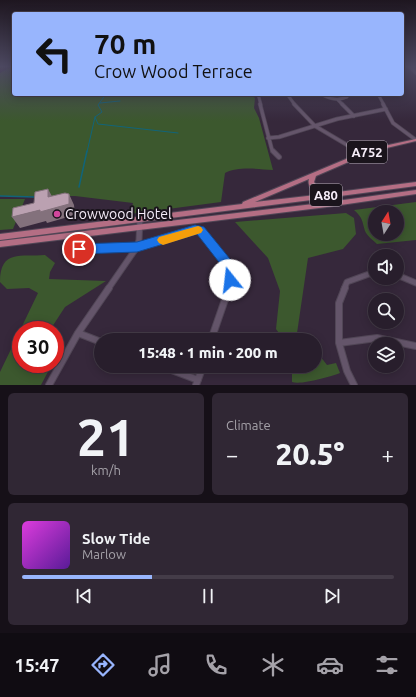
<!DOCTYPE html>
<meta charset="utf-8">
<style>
body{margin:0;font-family:Ubuntu,sans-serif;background:#302734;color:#f1f3f6;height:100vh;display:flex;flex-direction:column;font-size:15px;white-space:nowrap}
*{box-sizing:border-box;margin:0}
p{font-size:13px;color:#a5a2a9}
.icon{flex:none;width:22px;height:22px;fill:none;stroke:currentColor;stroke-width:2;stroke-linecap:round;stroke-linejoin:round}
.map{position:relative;height:385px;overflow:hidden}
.panel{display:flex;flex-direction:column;gap:8px;padding:8px;background:#161018;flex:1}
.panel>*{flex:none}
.top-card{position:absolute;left:12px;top:12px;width:392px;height:84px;border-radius:4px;box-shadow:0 2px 10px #0003,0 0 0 1px #443c48;background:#98b5fd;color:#111;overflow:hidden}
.needle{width:26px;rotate:11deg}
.controls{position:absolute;left:368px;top:205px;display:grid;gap:8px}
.controls a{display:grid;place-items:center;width:36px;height:36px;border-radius:50%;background:#281e2c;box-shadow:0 2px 10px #0003,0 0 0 1px #443c48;font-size:20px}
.speed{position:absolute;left:12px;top:321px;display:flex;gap:8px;font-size:20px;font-weight:700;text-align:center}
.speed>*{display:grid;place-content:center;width:52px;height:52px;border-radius:50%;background:#281e2c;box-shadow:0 2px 10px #0003,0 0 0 1px #443c48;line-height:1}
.speed .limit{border:6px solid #d22;background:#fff;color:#111}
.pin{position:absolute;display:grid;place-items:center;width:34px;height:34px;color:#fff;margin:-17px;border:2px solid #fff;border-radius:50%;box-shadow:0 1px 4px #0007}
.me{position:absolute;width:44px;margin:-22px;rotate:344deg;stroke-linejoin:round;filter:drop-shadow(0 0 3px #0008)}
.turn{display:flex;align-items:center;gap:14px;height:84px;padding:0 16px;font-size:18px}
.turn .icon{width:52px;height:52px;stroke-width:2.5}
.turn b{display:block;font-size:28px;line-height:34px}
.big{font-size:30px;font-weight:800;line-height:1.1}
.panel .tile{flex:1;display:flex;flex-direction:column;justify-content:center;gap:6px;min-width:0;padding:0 14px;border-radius:6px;background:#302734}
.panel .dial{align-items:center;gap:0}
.dial b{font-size:52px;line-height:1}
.song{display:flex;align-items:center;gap:12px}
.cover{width:48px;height:48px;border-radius:6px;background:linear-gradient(135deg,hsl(300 70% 55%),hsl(270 70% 35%))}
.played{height:4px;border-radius:2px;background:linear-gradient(90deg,#98b5fd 35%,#443c48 35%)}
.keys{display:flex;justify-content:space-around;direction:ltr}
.heat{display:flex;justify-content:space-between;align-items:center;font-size:22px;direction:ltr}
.panel .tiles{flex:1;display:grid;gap:8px;grid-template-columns:1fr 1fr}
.tile:last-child{grid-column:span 2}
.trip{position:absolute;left:94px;top:333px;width:228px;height:40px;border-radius:20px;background:#281e2c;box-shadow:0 2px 10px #0003,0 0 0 1px #443c48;font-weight:800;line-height:40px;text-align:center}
.menu{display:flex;height:64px;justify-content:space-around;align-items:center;background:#100c12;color:#a5a2a9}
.menu .icon{width:28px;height:28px}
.menu .selected{color:#98b5fd}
.menu b{font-size:18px;color:#f1f3f6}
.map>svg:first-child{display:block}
</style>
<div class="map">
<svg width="416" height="385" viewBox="0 0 416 385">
<rect width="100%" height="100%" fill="#36283b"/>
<path fill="#3c582e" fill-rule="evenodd" d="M11,67H14V94H250L255,98L254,108L259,118L273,170C258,169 238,166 225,173L221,202L130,214L133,203L75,196H0V73Z
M0,199H25L13,229L0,230Z
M416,202V240L377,244C373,240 367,236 365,231C362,221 363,218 354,210ZM375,212H397V234H375Z
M346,213L354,218L356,234L343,249L308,258L296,340H284L276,329L280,291L268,258L235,222Z
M45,255L55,263L50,272L49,279L106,281L65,307L50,330H21V364H52L41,385H0V372L38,293L29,288L7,289L0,282C0,249 21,257 45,255Z
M315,353L320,356L327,365L336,363L340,373C329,377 302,385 292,382V366H315Z"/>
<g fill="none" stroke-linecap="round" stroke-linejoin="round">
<path stroke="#116479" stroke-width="1" d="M100,103L120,101
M95,117L98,124L178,133
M87,152L95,117L102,112L98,105L106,94"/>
<path stroke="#116479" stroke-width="1.5" d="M79,187L87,151
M0,196L35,197"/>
<defs>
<path id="minor-far4" d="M258,94L261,105
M287,94L295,105
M321,94C329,99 338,101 347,97L346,94
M378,94L384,105
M338,100L343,105"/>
<path id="minor-far3" d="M260,104L272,150L274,152
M294,104L315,126L359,152
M342,104L354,116
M383,104L393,123L416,140
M268,138L279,137L337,119L386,109"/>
<path id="minor-far2" d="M273,151L279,157
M358,151L362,154"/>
<path id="minor-far1" d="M66,249L137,247L175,237L195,229L200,230C214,247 236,266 228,289
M397,275L416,283
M108,289L137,247L139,240L140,219
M344,289L347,282L369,274H375"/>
<path id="minor" d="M345,288L339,303V343L347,371L354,385
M78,333L101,342
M211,340L229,288
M339,343L377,338L416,346
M161,366L198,380
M49,385L78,333L109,288
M196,385L203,366"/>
<path id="secondary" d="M409,67H412L416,71V74Z"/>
<path id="primary" d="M416,139V141L374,151L316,176L314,182L322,194L416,182V186L325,198L329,202L416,190V194L327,207L0,247V241L322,203L319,199L0,240V234L242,204L243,202L370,149ZM309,179C307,185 312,190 316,195L255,202Z"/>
</defs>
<use href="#minor-far4" stroke="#514656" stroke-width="3.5"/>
<use href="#minor-far3" stroke="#514656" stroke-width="4.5"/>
<use href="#minor-far2" stroke="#514656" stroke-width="6"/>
<use href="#minor-far1" stroke="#514656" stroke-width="7"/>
<use href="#minor" stroke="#514656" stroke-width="8"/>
<use href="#secondary" stroke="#514656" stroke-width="2.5"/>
<use href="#primary" stroke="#514656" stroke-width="2"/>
<use href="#minor-far4" stroke="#64556a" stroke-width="2.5"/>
<use href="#minor-far3" stroke="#64556a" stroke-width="3"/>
<use href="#minor-far2" stroke="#64556a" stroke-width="4"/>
<use href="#minor-far1" stroke="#64556a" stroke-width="5"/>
<use href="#minor" stroke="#64556a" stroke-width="6"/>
<use href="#secondary" fill="#64556a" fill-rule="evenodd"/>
<use href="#primary" fill="#b46e84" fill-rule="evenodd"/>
</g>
<path fill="#83717c" d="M48,189L54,200L48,197Z
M69,194L74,205L75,215L47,223L46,221L20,228L12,217L40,210Z"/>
<path fill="#bba1b1" stroke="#83717c" d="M48,189V197L65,193L69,194V204L40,212V210L12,217L13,208L34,203L35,192Z"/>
<linearGradient id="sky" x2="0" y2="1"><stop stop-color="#1e1620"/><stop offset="0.55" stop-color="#4c4860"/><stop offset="1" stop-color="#4c4860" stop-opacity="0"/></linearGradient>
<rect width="416" height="121" fill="url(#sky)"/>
<path fill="#1a73e8" stroke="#114b97" d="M195,225L204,227L230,259L235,270L237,280L235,285L230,286L226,285L222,266L197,234L137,252L79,254L75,252L74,249L75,246L79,244L137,242Z"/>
<path fill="#f59e0b" d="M198,226L201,227L203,230L201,233L163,245L159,243L157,240L159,237Z"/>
<circle fill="#d1479c" stroke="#1a141c" stroke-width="1.5" cx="57" cy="214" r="4"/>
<g text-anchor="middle" stroke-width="4" stroke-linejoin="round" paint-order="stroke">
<g fill="#1a141c" stroke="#b4acb7" stroke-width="1">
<rect x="347" y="141" width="40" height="22" rx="3"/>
<rect x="310" y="184" width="32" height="22" rx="3"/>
</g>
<g font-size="13" font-weight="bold" fill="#f6edf9">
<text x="367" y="157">A752</text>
<text x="326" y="200">A80</text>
</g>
<g font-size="14" fill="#f6edf9" stroke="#1a141c" text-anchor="start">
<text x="65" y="219">Crowwood Hotel</text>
</g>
</g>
</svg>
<div class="controls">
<a><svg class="needle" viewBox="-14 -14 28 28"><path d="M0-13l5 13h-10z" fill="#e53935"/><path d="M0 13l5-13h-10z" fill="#a5a2a9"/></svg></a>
<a><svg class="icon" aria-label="sound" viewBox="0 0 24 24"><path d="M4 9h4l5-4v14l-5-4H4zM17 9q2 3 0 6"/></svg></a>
<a><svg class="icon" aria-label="search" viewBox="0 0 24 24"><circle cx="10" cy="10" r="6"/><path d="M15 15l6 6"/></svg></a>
<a><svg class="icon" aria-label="layers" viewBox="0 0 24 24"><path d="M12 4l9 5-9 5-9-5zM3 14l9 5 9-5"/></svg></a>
</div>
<div class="speed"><div class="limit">30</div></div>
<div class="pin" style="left:79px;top:249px;background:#d93025"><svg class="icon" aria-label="arrive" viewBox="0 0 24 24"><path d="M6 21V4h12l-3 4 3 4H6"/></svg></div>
<svg class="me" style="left:230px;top:280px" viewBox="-20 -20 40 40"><circle r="19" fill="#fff"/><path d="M0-13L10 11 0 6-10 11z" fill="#1a73e8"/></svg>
<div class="trip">15:48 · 1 min · 200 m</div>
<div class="top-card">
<div class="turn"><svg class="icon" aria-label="left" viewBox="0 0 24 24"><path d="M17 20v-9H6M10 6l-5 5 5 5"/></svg><div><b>70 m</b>Crow Wood Terrace</div></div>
</div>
</div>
<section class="panel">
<div class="tiles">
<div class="tile dial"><b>21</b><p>km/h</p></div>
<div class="tile"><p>Climate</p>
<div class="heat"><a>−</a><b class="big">20.5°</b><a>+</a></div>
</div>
<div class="tile">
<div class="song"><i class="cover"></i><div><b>Slow Tide</b><p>Marlow</p></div></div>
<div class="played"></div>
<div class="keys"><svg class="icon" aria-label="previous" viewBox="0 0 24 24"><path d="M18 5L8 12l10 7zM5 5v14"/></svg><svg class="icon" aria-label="pause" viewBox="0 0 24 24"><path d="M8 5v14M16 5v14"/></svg><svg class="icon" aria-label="next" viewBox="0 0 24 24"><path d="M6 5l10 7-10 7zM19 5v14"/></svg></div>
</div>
</div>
</section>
<nav class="menu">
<b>15:47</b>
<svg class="icon selected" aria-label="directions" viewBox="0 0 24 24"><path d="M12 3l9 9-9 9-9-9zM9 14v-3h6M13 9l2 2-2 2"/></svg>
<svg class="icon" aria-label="music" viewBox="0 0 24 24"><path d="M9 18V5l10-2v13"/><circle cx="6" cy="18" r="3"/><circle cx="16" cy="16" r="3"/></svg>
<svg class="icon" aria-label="phone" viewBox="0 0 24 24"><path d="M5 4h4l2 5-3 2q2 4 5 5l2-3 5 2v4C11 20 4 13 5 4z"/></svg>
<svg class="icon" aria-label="climate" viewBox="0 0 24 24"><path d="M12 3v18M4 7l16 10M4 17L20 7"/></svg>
<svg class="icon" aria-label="car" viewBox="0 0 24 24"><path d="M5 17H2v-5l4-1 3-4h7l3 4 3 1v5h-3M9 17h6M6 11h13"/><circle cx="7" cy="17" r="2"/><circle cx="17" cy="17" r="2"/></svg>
<svg class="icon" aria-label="filters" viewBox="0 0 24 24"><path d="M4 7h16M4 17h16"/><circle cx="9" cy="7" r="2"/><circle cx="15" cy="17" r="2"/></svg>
</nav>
